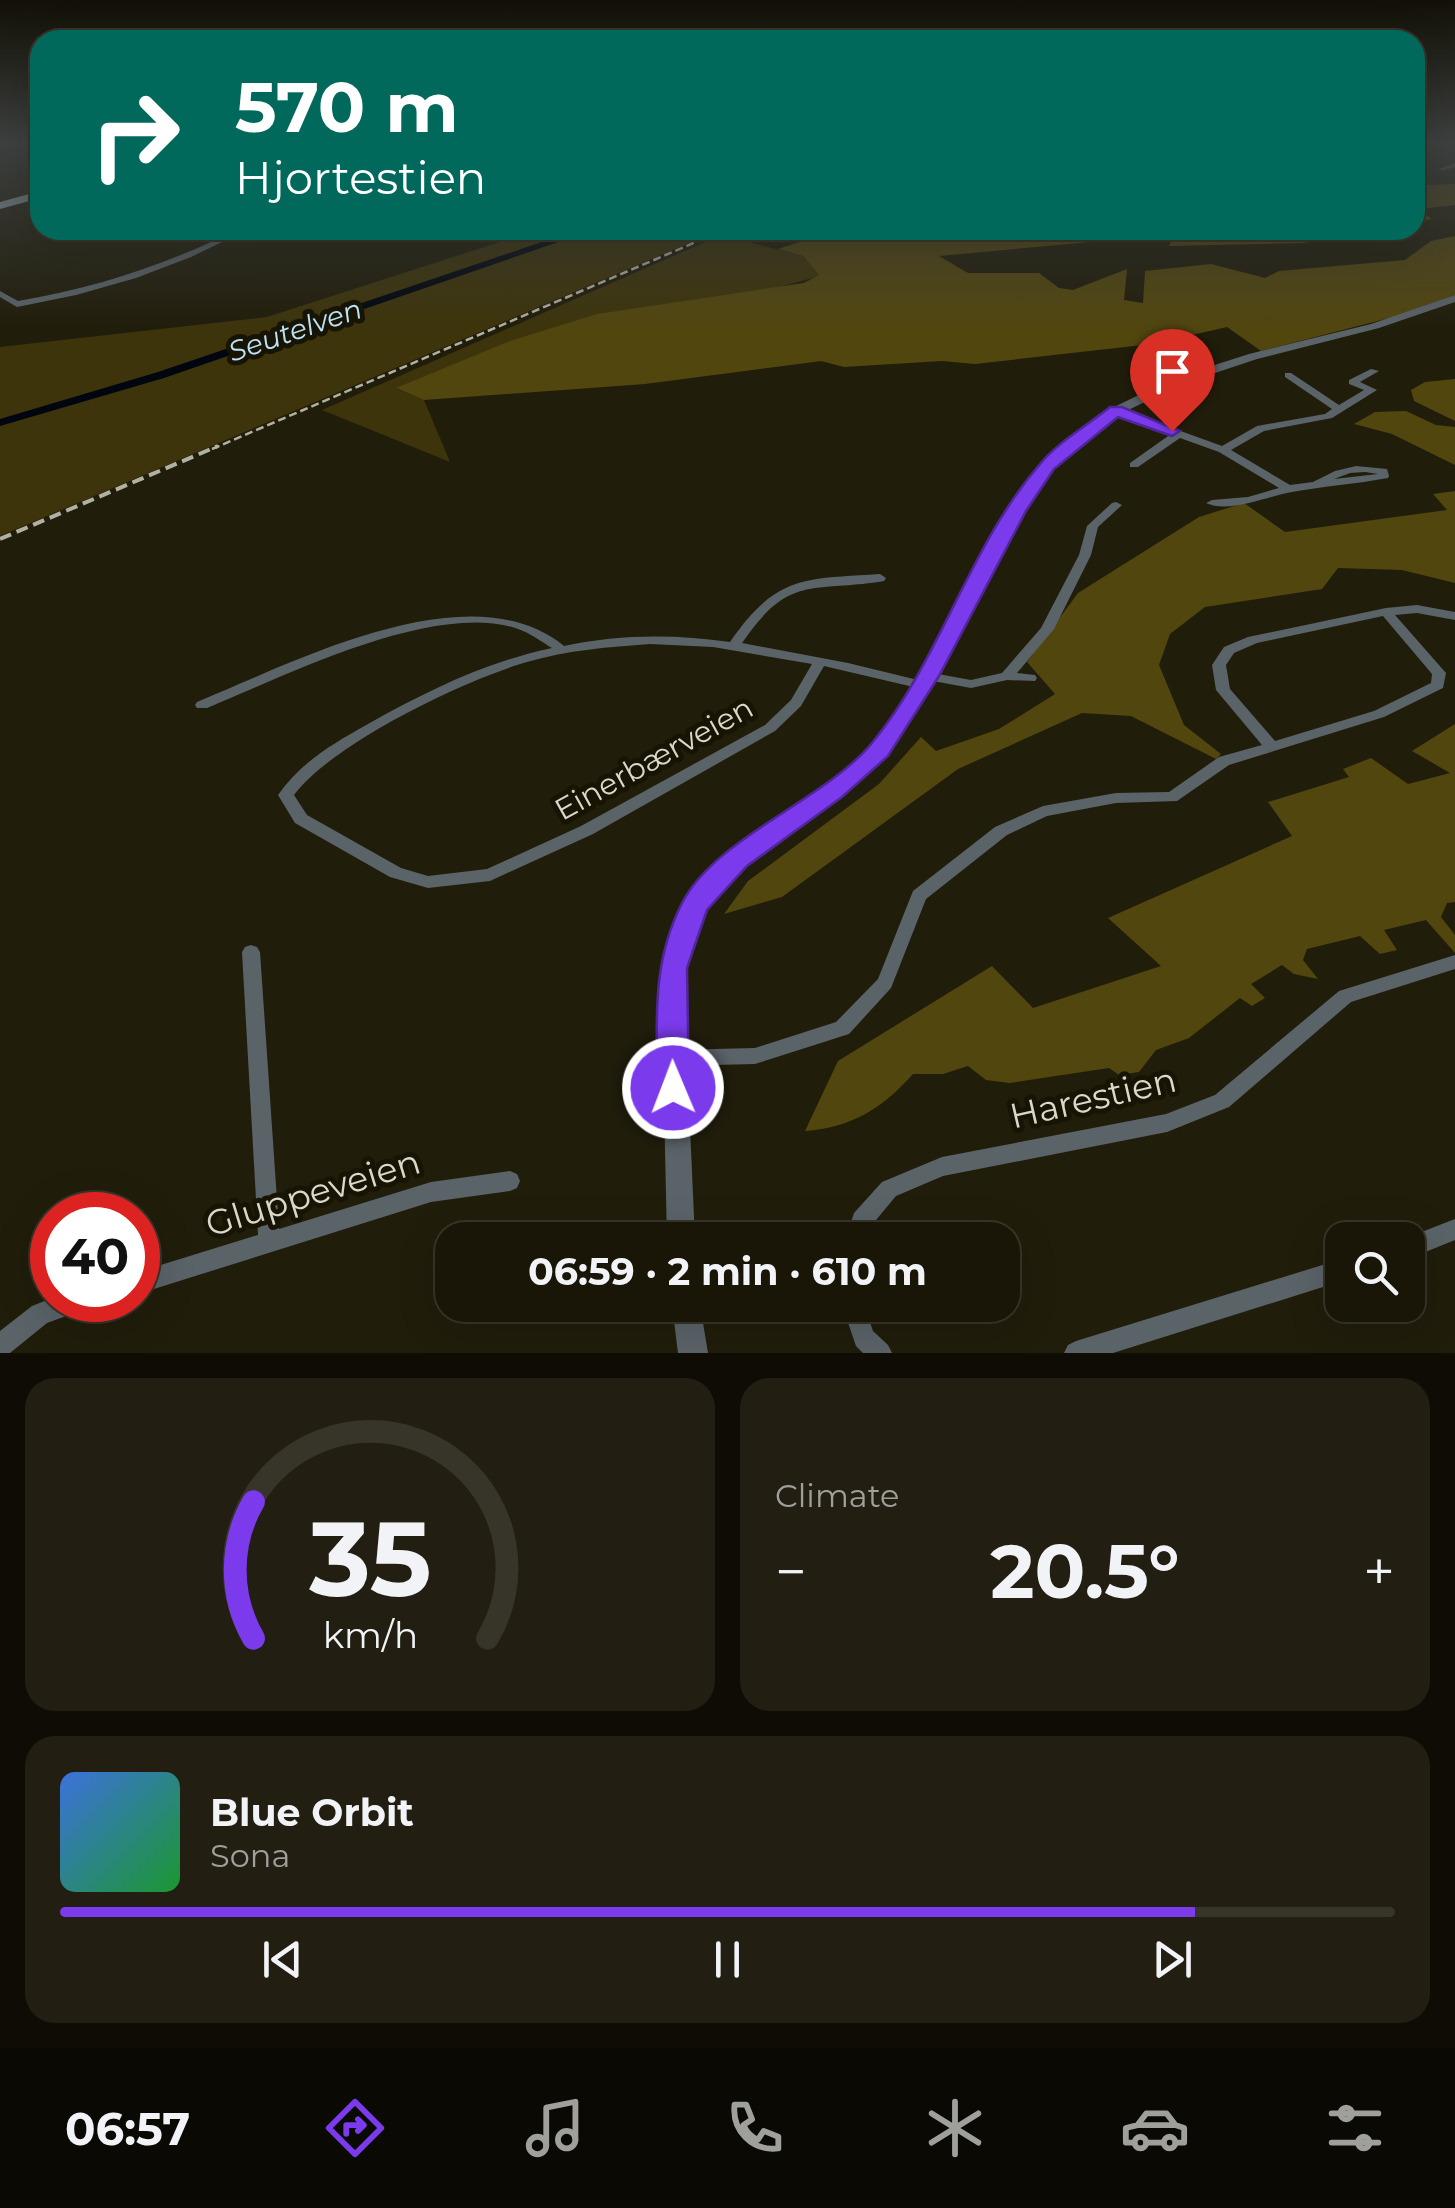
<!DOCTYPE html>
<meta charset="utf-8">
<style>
body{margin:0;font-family:Montserrat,sans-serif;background:#221f12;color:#f1f3f6;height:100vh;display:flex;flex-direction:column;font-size:38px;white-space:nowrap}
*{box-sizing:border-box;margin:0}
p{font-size:32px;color:#9f9f9c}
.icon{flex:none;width:55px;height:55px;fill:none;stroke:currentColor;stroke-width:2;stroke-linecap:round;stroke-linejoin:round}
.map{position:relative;height:1353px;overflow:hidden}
.drawer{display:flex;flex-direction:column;gap:25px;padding:25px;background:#0e0c04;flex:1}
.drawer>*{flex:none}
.top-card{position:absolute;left:30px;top:30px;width:1395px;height:210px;border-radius:30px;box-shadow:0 10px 40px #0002,0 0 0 2px #373529;background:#00695c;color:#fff;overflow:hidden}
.controls{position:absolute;left:1325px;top:1222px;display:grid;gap:20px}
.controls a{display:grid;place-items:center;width:100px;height:100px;border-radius:20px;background:#191608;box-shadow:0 10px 40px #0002,0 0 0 2px #373529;font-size:50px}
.speed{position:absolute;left:30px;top:1192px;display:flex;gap:20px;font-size:50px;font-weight:700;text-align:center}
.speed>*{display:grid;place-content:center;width:130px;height:130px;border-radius:50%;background:#191608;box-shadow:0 10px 40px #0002,0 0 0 2px #373529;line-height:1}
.speed .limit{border:15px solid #d22;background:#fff;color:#111}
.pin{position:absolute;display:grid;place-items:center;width:85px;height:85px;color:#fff;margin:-102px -42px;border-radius:50% 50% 50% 0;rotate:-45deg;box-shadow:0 0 10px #0007}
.pin .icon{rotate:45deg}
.me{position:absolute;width:110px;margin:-55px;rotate:359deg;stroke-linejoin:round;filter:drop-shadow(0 0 8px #0008)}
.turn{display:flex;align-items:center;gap:35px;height:210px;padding:0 40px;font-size:45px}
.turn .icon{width:130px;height:130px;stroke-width:2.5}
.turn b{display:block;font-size:70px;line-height:85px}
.big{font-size:75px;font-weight:700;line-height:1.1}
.drawer .tile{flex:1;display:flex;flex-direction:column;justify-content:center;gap:15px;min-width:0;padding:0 35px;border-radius:30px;background:#221f12}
.drawer .dial{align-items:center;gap:0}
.dial svg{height:260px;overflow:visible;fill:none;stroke:#373529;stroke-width:7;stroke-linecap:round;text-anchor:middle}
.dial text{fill:#f1f3f6;stroke:none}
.song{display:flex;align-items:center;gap:30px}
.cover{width:120px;height:120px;border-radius:15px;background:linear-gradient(135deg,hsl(220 70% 55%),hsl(130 70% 35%))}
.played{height:10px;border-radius:5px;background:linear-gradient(90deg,#7c3aed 85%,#373529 85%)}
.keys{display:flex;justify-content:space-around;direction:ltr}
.heat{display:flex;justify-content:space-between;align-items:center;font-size:55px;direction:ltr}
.drawer .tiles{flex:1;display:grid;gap:25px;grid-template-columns:1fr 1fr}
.tile:last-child{grid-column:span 2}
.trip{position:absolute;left:435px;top:1222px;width:585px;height:100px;border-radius:30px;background:#191608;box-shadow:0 10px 40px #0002,0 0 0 2px #373529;font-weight:700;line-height:100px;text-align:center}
.tabs{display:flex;height:160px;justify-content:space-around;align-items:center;background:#0a0903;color:#9f9f9c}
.tabs .icon{width:70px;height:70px}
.tabs .on{color:#7c3aed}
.tabs b{font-size:45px;color:#f1f3f6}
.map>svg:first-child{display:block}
</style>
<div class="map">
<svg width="1455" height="1353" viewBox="0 0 1455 1353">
<rect width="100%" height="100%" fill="#211d0b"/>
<path fill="#3d340b" d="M537,230H720L0,536V347L267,317Z
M721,235L803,256L820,276L397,389L424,400L450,462L322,410Z"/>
<path fill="#52460f" d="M1415,177L1428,185L1455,184V205L1419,209L1432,219L1415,222Z
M837,230H1132L1090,242L939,256L968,273H1039L1059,288L1073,290L1127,269L1124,300L1143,303L1145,271L1211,264L1265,278L1279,271L1405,260L1431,241L1455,236V295L1393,317L1261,351L1227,327L1152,344L975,364L942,361L844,367L821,361L645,384L424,400L396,388L510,341L597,314L804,283L819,275L803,256L778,249Z
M1177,230H1373L1303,243L1169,246Z
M1455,379V421L1414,401L1411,390L1425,382Z
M1406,411L1436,425L1455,427V465L1392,434L1354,424L1375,412Z
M1455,491V583L1402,570L1338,568L1322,589L1205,607L1170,634L1159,665L1184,725L1221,754L1216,759L1131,716L1082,713L958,769L782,897L724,914L748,881L879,784L921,737L936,751L999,729L1055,694L1027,662L1078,593L1199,517L1244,503L1285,532L1447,510L1433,494Z
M1455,724V902L1447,903L1441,917L1455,935V953L1426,920L1384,930L1397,950L1380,954L1360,936L1307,949L1303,960L1318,979L1294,974L1282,965L1251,984L1265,998L1252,1006L1240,998L1189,1038L1156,1050L1139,1072L1119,1075L1109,1068L1010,1083L986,1080L968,1066L943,1074H913C883,1108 851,1128 805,1131L838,1061L992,966L1033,1008L1161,966L1108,918L1292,836L1268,802L1349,777L1343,769L1371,758L1408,784L1450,773L1412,751Z"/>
<path fill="#00060f" d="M577,230H593L164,378L0,426V419L158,372Z"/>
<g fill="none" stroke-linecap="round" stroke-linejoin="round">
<path fill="#5a6368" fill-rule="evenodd" d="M1455,163V167L1442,171L1439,169Z
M237,230H247L191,257L136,278L76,295L17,307L0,297V291L18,301C96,288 167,264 237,230Z
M1371,369L1379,371L1360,382L1377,390L1332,418L1264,431L1231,450L1290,485L1313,482L1335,471L1356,466L1387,469L1389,476L1388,478C1356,484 1324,486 1292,492C1268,496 1229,514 1206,503L1212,500L1248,497L1279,488L1219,452L1180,438L1138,467H1130V463L1171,434L1111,411L1120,409L1222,446L1257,426L1325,414L1332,409L1285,377V373H1291L1339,405L1364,390L1349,384V380ZM1365,472L1378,474L1334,479L1350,473Z
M1116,502L1122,505L1098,527L1091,555L1054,629L1017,673L1035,675L1037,678L1035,681L1007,680L971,688L922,679L920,676L922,673L927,672L971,680L1002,673L1041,628L1079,555L1087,526L1112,503Z
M880,574L886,578L884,581C812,593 790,573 742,643L848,663L922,681L929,685L927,688L922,689L824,666L801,706L775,731L593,834L490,881L428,888L390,877L295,823L278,795C301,762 334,743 368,724C427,691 486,662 552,648C542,642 530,633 518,629C435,600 285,676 207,708H197L195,705L197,702C293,663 470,569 564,646C618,634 676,634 730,642C776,575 804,579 880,574ZM650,644L713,647L812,664L791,700L765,725L581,826L487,869L428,876L401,868L307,815L294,795C333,743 464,680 527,662C568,650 609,647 650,644Z
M1417,605L1455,612V620L1417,613L1395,615L1446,673L1443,688L1384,717L1229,765L1177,801L1116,803L1047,816L1007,835L926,899L891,988L849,1034L755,1064L673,1066L666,1064L663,1058L666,1052L673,1050L755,1048L836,1022L878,979L913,891L995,827L1043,806L1116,793L1169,792L1219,757L1262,745L1216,690L1212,665L1224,647L1248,637L1386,608ZM1383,616L1432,674L1431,683L1374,711L1275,741L1230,689L1226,665L1234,653L1257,643Z
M251,945L257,947L260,952L279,1229L431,1182L510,1171L517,1174L520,1181L517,1188L510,1191L431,1202L138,1294V1272L258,1235L242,952L245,947Z
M1455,955V969L1351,1002L1229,1107L1167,1132L943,1176L896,1196L871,1226L867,1240H845L854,1213L882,1182L942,1157L1166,1114L1215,1095L1339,991Z
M1455,1219V1240L1408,1259V1240H1401Z
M1342,1259V1281L1113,1353H1064L1068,1345L1076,1341Z
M52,1298V1300H91L88,1308L47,1323L10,1353H0V1331L32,1306Z
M842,1305H864L873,1331L888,1345L892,1353H863L856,1346Z"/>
<path fill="#5a6368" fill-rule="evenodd" d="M1455,295V302L1379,328L1257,359L1182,384L1120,414L1052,469L1023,511L903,733L866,775L745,864L704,909L683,968L695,1240H667L661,968L684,905L731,854L852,765L889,726L1009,511L1042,463L1112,408L1174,378L1249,354L1371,324Z
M672,1305H700L708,1353H678Z"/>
<path fill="#a4b9c4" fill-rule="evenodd" d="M40,191V198L0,209V202Z"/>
<path stroke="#b2b0a3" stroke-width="2.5" stroke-dasharray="8 4" stroke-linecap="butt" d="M212,449L724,230"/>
<path stroke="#b2b0a3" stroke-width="4" stroke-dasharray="12 6" stroke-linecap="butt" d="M0,539L218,446"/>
</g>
<linearGradient id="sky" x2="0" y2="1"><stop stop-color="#121006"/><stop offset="0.43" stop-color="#3d403f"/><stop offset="1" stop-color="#3d403f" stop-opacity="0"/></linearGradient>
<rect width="1455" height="331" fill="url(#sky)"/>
<path fill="#7c3aed" stroke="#51269a" stroke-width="2.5" d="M1110,407H1122L1180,431L1172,436L1118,417L1054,469L1026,511L939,676L888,756L842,797L747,866L707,910L687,968L689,1088L684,1098L673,1102L661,1098L657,1088C657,1022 651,964 682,903C716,837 824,801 872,743C941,659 969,546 1040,464C1058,442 1088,425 1110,407Z"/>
<g text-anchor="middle" stroke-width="10" stroke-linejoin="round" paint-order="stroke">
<g font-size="28" font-style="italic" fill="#bce2f6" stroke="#181404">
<text transform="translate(295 330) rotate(-19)" y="10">Seutelven</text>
</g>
<g font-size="30" fill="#dad8cd" stroke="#181404">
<text transform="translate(654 759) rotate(-29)" y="10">Einerbærveien</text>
</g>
<g font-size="35" fill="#dad8cd" stroke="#181404">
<text transform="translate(1093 1098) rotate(-13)" y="12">Harestien</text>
<text transform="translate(313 1193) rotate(-17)" y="12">Gluppeveien</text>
</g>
</g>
</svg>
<div class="controls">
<a><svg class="icon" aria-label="search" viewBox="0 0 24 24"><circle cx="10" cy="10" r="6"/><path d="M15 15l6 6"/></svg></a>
</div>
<div class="speed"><div class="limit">40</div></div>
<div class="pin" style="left:1172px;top:431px;background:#d93025"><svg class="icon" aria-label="arrive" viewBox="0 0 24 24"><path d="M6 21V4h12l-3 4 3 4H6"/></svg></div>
<svg class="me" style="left:673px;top:1088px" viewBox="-20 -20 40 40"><circle r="17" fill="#7c3aed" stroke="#fff" stroke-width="3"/><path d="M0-11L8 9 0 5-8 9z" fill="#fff"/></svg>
<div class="trip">06:59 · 2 min · 610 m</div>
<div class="top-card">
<div class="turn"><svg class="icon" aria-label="right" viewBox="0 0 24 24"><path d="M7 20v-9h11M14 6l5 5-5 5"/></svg><div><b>570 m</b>Hjortestien</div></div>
</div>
</div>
<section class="drawer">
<div class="tiles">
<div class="tile dial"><svg viewBox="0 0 100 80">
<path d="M14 69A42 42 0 1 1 86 69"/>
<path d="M14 69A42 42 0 0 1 14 27" stroke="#7c3aed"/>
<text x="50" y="56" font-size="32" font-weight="700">35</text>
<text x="50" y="72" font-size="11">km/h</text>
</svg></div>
<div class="tile"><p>Climate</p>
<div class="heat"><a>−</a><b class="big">20.5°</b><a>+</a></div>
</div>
<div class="tile">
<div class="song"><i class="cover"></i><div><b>Blue Orbit</b><p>Sona</p></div></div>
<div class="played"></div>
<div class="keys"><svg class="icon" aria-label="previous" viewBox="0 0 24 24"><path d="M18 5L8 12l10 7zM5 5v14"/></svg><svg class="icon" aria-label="pause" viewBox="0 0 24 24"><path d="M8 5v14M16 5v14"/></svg><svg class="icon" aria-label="next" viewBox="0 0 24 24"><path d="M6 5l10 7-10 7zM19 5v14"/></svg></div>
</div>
</div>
</section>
<nav class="tabs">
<b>06:57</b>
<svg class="icon on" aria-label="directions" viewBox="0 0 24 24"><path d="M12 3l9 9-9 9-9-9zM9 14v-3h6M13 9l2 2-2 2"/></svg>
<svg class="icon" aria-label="music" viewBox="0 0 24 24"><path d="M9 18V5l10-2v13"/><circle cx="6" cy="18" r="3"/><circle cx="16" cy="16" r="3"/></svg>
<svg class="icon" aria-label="phone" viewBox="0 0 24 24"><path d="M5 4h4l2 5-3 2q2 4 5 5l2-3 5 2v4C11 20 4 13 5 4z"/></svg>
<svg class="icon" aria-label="climate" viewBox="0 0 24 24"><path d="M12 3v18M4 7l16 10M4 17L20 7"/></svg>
<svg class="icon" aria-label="car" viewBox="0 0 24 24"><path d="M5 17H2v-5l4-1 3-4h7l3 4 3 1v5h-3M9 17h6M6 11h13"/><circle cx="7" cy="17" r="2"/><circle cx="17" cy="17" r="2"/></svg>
<svg class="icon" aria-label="filters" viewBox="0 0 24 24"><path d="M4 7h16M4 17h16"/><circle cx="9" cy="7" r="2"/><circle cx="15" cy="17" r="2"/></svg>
</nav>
